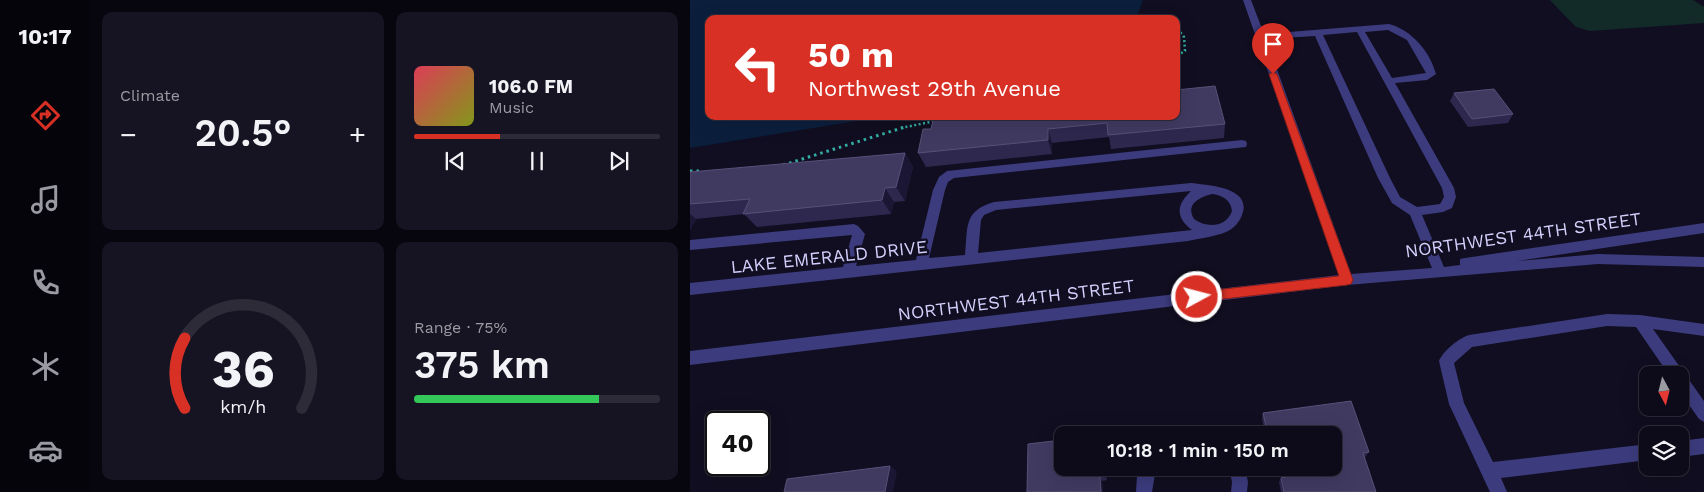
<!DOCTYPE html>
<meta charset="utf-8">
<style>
body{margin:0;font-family:"Work Sans",sans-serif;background:#161322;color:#f1f3f6;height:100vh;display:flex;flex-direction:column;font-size:19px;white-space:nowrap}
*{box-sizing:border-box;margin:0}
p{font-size:16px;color:#9a9aa2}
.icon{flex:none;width:28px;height:28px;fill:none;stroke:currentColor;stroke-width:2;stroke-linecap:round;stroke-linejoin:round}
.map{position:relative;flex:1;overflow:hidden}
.drawer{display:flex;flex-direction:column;gap:12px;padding:12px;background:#07060e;width:600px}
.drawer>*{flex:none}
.banner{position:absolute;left:15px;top:15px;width:475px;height:105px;border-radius:10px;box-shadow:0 5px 20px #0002,0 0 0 1px #2d2b38;background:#d93025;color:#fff;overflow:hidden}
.needle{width:32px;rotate:173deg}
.buttons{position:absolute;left:949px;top:366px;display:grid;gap:10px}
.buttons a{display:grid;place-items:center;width:50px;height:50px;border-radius:10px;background:#0d0a19;box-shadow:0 5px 20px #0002,0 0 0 1px #2d2b38;font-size:25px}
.speed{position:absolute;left:15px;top:411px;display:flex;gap:10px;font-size:25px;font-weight:700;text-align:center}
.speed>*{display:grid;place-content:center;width:65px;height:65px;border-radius:50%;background:#0d0a19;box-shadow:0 5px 20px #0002,0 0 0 1px #2d2b38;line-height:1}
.speed .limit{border:2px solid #111;border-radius:8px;background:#fff;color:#111}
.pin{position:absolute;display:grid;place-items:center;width:42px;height:42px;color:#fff;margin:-51px -21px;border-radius:50% 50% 50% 0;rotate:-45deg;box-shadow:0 0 5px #0007}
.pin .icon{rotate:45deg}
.me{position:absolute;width:55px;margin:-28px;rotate:83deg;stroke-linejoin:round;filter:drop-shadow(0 0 4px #0008)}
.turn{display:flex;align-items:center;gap:18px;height:105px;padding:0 20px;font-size:22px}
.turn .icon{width:65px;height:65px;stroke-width:2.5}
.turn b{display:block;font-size:35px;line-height:42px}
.big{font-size:38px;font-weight:600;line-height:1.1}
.drawer .card{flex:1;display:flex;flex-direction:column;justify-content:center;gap:8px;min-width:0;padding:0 18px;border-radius:10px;background:#161322}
.drawer .dial{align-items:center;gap:0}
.dial svg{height:130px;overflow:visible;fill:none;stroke:#2d2b38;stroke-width:7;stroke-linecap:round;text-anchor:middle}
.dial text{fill:#f1f3f6;stroke:none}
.song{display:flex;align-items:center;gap:15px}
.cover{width:60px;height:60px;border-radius:8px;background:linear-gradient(135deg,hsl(350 70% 55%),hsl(70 70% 35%))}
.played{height:5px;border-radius:2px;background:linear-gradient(90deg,#d93025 35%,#2d2b38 35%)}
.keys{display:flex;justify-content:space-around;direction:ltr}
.heat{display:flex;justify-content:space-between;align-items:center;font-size:28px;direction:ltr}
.charge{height:8px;border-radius:4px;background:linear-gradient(90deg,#34c759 75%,#2d2b38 0)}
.drawer .tiles{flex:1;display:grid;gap:12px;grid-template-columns:repeat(2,1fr)}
.trip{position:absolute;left:364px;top:426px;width:288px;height:50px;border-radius:10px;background:#0d0a19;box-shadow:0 5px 20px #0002,0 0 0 1px #2d2b38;font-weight:600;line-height:50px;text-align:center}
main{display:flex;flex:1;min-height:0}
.menu{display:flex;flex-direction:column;width:90px;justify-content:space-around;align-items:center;background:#05040a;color:#9a9aa2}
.menu .icon{width:35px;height:35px}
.menu .active{color:#d93025}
.menu b{font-size:22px;color:#f1f3f6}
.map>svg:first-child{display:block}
</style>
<main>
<nav class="menu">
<b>10:17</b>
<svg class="icon active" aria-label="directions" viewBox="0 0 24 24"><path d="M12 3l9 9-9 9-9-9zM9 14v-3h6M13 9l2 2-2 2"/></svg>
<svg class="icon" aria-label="music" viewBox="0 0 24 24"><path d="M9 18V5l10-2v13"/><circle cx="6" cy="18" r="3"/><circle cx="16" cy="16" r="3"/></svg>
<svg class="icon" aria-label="phone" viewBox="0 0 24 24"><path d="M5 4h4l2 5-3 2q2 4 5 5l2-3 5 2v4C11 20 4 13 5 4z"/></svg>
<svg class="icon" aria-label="climate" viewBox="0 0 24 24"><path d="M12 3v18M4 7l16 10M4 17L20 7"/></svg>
<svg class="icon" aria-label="car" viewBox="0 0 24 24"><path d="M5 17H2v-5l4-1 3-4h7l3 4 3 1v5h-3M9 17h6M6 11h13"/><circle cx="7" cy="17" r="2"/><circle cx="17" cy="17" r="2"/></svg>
</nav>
<section class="drawer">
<div class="tiles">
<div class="card"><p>Climate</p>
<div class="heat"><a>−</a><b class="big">20.5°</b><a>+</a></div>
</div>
<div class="card">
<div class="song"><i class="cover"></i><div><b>106.0 FM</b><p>Music</p></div></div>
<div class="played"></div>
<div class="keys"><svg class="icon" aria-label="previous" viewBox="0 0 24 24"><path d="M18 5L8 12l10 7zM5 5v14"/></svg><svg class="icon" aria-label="pause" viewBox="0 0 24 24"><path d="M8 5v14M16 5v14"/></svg><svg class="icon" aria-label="next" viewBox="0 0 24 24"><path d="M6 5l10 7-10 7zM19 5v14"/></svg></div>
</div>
<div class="card dial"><svg viewBox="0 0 100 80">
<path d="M14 69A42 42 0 1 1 86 69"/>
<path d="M14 69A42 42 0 0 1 14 26" stroke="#d93025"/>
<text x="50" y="56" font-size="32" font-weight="700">36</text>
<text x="50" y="72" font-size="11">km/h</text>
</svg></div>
<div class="card"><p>Range · 75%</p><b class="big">375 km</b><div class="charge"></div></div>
</div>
</section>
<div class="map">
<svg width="1014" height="492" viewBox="0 0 1014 492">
<rect width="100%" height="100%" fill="#110e21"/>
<path fill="#122b29" d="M860,0H1003L1014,7V23L900,31L886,27Z"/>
<path fill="#0b1f3d" d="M0,0H453L446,19H19V116H198L0,148Z"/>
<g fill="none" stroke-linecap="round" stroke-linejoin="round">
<path stroke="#33aea3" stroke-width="2.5" stroke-dasharray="2 2.5" stroke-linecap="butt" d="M486,32H490L494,37L495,51L486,56
M211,128L245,121"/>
<path stroke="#33aea3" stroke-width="3" stroke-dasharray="2.5 4" stroke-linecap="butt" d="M93,165L215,127
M0,171H12"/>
<path fill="#3c3b7e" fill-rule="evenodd" d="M553,0H561L574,34L699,24C722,30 740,52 746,74L737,80L705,83L764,188L766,197L762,208L753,212L732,215L754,267L770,265V259L775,258L1014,223V233L827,261L908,254L1014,257V267L908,264L657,285L0,365V351L649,275ZM698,30L717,40L736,73L702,78L675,32ZM667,32L752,188L754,197L750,204L727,207L710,197L700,178L633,35ZM625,36L688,178L702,203L720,215L742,268L661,274L576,39Z
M552,140L556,141L557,144L556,147L264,178L258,182L255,190L239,258L275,255C278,227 273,211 304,202L501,183C517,185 563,187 552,215C549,223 543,229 536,232C524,237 511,238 498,241L0,295V283L153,267L162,235L0,250V240L164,224L168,226L175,234L166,266L226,260L243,190L249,177L257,171ZM501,191C500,192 496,196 494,199C485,211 491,222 502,230L288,253L291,220L294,215L306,210ZM522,194C532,195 541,200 542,211C536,228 516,228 504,219C495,204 510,197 522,194Z
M917,314L950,315L1014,324V336L963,329L1014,401V422L1009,419L990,392V375H979L946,327L917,326L782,347L764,363L774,403L803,462L958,444V460L811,478L817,492H800L759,404L749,361C753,351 769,338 779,335Z
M1014,438V454L990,457V441Z
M450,468H466L462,492H446L447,476Z
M539,468H555L558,482L557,492H541L542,482Z"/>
</g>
<path fill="#2e284e" d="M764,93L823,114L818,123L778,127L760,101Z
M244,116L535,124L534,138L421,149L419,137L362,143V154L236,167L228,153L241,129Z
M215,153L223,167L215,201L204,202L201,214L67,227L54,214L6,219L0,230V172Z
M661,401L679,452L675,457H674L686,492H591L589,482L591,478L596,477L594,468H642V435H575L572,418L573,413Z
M372,468H416L417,480L412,481L413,492H337Z"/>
<path fill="#1b1634" d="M358,129L362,143V154L358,140Z
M215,153L223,167L215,201L206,187Z
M195,188L204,202L201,214L192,200Z
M0,214L6,219L0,230Z
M200,466L207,471L203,492H195Z
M414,468H416L417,480L415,476Z
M410,477L412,481L413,492H411Z"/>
<path fill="#403a61" stroke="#575179" d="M525,86L535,124L418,135L417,123L358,129V140L228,153L233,129H241L244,116H486V90Z
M804,89L823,114L782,119L764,93Z
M215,153L206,187L195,188L192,200L53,214L60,199L0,204V172Z
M661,401L679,452L673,453L686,492H594L591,478L599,476L597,468H642V435H578L573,413Z
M372,440V468H414L415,476L410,477L411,492H337L338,444Z
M200,466L195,492H94L97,479Z"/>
<path fill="#d93025" stroke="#8d1f18" d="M583,72L587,74L663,280L661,284L657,285L507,302L503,301L501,297L503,294L507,292L649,276L579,74Z"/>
<g text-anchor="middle" stroke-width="5" stroke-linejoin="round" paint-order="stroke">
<g font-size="18" fill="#d4d0fd" stroke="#110e21">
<text transform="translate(833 235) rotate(-8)" y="6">NORTHWEST 44TH STREET</text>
<text transform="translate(139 257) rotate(-6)" y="6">LAKE EMERALD DRIVE</text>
<text transform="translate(326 300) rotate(-7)" y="6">NORTHWEST 44TH STREET</text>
</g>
</g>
</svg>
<div class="buttons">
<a><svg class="needle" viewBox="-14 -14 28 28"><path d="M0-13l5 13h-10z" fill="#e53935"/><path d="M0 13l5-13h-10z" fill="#9a9aa2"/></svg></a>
<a><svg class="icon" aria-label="layers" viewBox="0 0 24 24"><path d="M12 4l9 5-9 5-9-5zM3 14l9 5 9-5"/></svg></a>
</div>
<div class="speed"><div class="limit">40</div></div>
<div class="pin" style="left:583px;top:74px;background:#d93025"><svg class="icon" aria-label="arrive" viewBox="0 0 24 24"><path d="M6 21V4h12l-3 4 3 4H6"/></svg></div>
<svg class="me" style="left:507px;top:297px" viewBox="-20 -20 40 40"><circle r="17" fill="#d93025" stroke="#fff" stroke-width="3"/><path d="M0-11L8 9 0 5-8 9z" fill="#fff"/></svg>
<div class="trip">10:18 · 1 min · 150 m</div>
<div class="banner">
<div class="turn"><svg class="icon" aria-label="left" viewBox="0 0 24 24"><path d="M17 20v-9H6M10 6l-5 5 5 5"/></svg><div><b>50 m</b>Northwest 29th Avenue</div></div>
</div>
</div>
</main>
